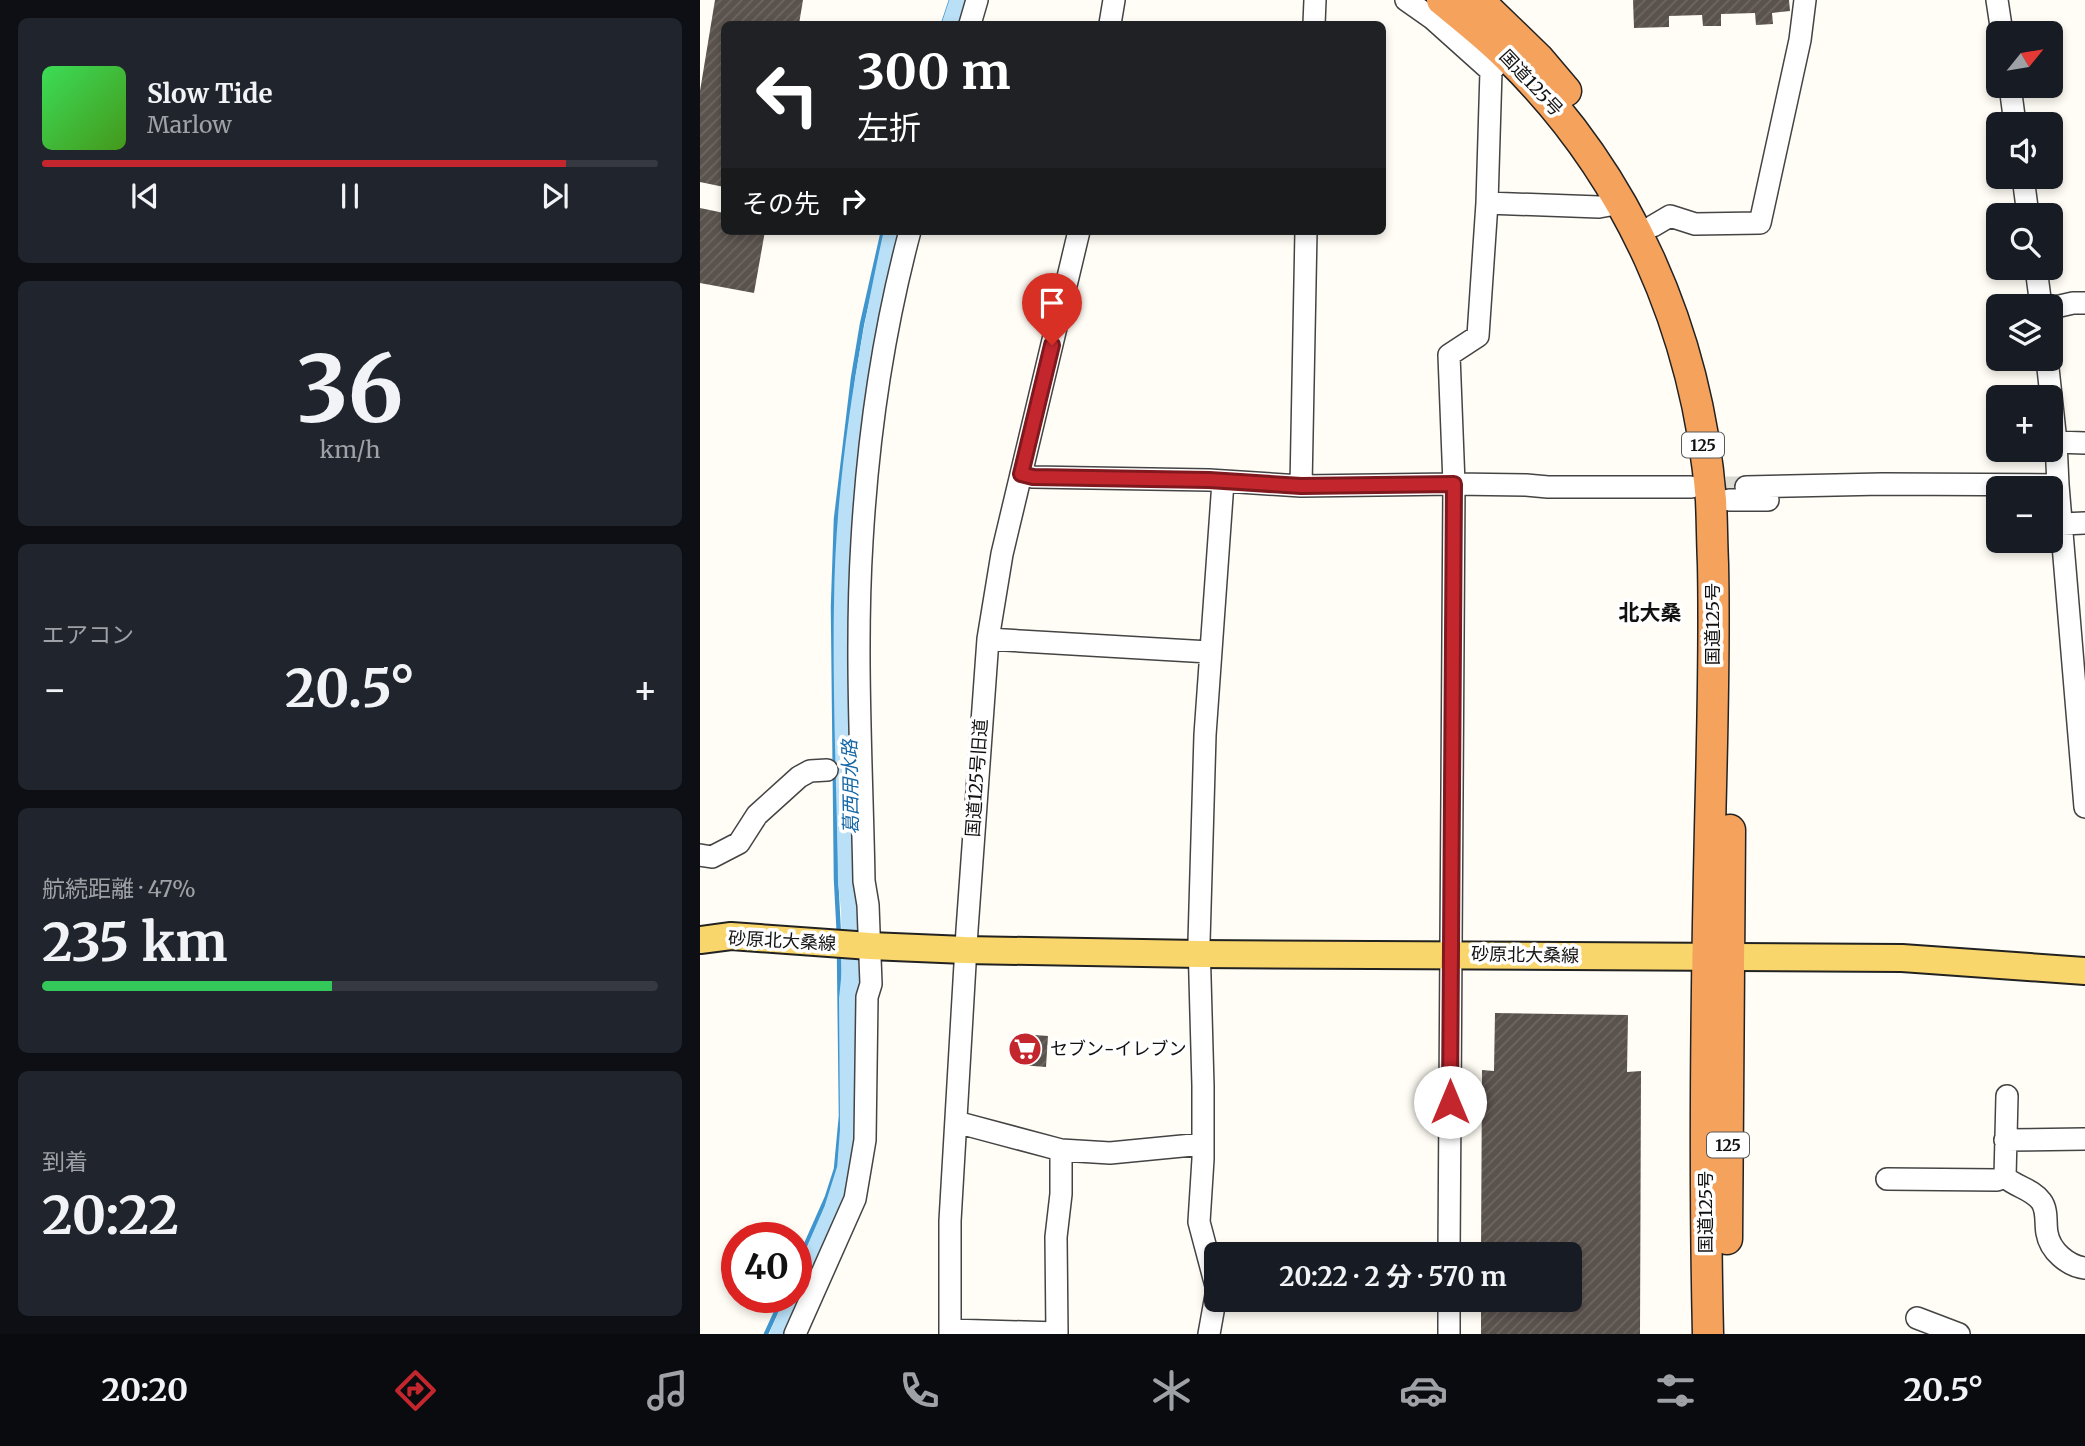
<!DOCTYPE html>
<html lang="ja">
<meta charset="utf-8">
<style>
body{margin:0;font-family:Merriweather,"Noto Sans JP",serif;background:#20242c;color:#f1f3f6;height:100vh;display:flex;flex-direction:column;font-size:26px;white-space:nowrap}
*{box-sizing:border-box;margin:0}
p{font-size:23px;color:#9ea1a6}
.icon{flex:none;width:38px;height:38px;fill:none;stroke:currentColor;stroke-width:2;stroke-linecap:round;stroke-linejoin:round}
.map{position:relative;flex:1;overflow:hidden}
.panel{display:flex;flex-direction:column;gap:18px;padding:18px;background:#0d0f14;width:700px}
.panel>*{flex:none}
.banner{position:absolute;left:21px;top:21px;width:665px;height:214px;border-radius:10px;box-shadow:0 4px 10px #0003;background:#202124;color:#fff;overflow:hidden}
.needle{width:46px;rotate:60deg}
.controls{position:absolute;left:1286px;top:21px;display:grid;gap:14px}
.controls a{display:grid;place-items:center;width:77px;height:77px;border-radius:10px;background:#171b24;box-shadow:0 4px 10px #0003;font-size:35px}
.speed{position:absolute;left:21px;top:1222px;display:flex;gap:14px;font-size:35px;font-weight:700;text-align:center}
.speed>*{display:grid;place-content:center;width:91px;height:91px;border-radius:50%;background:#171b24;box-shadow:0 4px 10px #0003;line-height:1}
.speed .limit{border:10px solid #d22;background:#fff;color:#111}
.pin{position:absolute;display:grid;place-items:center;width:60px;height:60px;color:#fff;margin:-72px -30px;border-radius:50% 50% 50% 0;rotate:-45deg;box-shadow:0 0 7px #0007}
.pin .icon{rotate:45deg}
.me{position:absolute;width:77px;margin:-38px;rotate:0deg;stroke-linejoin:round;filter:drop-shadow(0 0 5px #0008)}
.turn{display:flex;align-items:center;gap:24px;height:147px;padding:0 21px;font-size:32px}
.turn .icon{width:91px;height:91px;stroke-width:2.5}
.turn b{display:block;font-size:49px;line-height:60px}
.then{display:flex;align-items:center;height:66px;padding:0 21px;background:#0003;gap:14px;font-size:26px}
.big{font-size:52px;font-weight:700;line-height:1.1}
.panel .widget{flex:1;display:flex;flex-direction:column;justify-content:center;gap:10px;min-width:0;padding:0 24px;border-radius:10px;background:#20242c}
.panel .dial{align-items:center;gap:0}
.dial b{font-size:91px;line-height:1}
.song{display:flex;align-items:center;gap:21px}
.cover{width:84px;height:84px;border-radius:10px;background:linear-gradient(135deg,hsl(130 70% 55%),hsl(100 70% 35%))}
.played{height:7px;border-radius:4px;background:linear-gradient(90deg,#c4262e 85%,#363941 85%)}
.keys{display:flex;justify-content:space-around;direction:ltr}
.heat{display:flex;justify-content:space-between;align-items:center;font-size:38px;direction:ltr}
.charge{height:10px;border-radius:5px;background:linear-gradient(90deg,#34c759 47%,#363941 0)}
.trip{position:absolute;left:504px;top:1242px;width:378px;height:70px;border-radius:10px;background:#171b24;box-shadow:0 4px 10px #0003;font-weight:700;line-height:70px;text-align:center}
.tabs{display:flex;height:112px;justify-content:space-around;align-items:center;background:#090b0e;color:#9ea1a6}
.tabs .icon{width:49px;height:49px}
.tabs .current{color:#c4262e}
.tabs b{font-size:32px;color:#f1f3f6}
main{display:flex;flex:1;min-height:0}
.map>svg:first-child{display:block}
</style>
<main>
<section class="panel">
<div class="widget">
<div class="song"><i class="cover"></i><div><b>Slow Tide</b><p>Marlow</p></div></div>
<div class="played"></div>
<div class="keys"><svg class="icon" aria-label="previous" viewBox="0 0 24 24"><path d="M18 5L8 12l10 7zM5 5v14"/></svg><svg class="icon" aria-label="pause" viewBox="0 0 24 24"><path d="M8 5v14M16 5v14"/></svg><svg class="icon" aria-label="next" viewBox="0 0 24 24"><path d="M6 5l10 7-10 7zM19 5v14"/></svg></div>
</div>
<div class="widget dial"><b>36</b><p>km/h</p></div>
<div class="widget"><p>エアコン</p>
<div class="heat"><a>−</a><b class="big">20.5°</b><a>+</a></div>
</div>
<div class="widget"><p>航続距離 · 47%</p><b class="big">235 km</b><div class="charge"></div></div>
<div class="widget"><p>到着</p><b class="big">20:22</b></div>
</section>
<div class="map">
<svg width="1385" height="1334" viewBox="0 0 1385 1334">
<defs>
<pattern id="building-hatch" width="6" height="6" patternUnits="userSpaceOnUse" patternTransform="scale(1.75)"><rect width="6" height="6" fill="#5a524d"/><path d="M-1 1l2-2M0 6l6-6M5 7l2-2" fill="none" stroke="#6d6662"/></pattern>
</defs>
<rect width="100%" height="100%" fill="#fffdf5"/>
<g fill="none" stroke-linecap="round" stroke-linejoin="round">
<path stroke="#3f96cf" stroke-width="4.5" d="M243,24L251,0
M139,936L136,879L133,607L136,519L153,378L162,324L183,231
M96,1267L127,1197L136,1169L141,1116L139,952
M66,1334L83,1297"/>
<path stroke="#b9e0f7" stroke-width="24" d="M254,24L262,0
M82,1334L136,1210L149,1169L152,1130L151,999L154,970L153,909L150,882C149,789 144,697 146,605C147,479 169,354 196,231"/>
</g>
<path fill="url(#building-hatch)" d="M15,0H103L99,24H24V187L0,182V91Z
M933,0H1089L1090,11L1072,13L1073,24L1056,25L1055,13L1021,14V26H1003L1002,15L969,16V27L934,28Z
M0,208L24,213V231H65L54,293L0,283Z
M795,1013L928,1015L927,1072L941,1071L940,1334H781V1300H870V1255H781L782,1070L794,1071Z
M322,1034L348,1036L346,1067L320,1065Z"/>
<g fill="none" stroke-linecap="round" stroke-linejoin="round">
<path stroke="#dbdad3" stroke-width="21" stroke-dasharray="21 10" stroke-linecap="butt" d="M995,487H1046"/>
<defs>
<path id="minor" d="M706,0L733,19L791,71L800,61
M1297,0L1302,33
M270,24L277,0
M410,24L414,0
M614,24L615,0
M1310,86L1315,124
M1323,177L1328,215
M787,203L899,207L910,205L919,198
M953,226L970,216L995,224L1060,223L1100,40L1105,0
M1336,268L1341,306
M1351,308L1373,303H1385
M1347,359L1356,442L1358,485L1385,807
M1356,442L1385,443
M321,474L333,477L509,480L601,486L754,484L826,485L848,487H991
M601,486L606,231
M1046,487L1182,484L1358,485
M1029,500H1068
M1362,524L1385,523
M288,639L509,652
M0,855L12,857L39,843L57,815L99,777L110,771L127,770
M1307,1096L1305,1177C1316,1187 1332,1189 1341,1201C1348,1210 1345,1223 1347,1233C1350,1251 1368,1266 1385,1268
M256,1122L361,1150L410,1153L503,1144
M1305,1140L1385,1139
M1187,1179L1297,1180L1305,1177
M749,1255L754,484L749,355L778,336L787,203L791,71
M516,1286L499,1222L503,1159V1086L499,942L505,735L523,482
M1217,1318L1259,1334
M250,1330L357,1333
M95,1334L155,1199L165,1140L167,997L171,984L168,905L164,881C162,769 155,652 162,541C168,437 183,332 210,231
M250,1334V1221L267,930L288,639L302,554L379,231
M357,1334L356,1237L361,1194V1150
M509,1334L516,1295
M749,1334V1300"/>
<path id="major" d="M0,940L31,936L170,946L265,950L499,954L1202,958L1385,971"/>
<path id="highway" d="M742,0C764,18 787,36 807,56C929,175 997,331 1011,500C1012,521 1012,542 1013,564C1015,652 1012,740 1010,828C1006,996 1004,1165 1008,1334
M778,0L838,58L866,91
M1027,1239L1030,830"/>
</defs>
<use href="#minor" stroke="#444" stroke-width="24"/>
<use href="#major" stroke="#222" stroke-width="30"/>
<use href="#highway" stroke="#222" stroke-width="33"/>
<use href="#minor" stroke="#fff" stroke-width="21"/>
<use href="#major" stroke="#f9d66b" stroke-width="26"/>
<use href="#highway" stroke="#f5a25d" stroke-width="30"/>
</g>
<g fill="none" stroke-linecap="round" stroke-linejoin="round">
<defs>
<path id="route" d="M352,345L321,474L333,477L509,480L601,486L754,484L750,1102"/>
</defs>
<use href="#route" stroke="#7f191e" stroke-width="18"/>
<use href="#route" stroke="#c4262e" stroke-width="12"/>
</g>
<defs>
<symbol id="supermarket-disc" viewBox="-11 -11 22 22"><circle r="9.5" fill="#c4262e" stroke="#fff"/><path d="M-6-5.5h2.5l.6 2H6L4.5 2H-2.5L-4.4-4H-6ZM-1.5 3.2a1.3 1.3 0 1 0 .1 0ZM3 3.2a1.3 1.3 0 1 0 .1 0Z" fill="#fff"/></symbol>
</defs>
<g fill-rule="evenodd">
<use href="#supermarket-disc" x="306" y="1030" width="38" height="38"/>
</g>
<g text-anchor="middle" stroke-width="7" stroke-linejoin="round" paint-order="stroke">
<g fill="#fff" stroke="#585858" stroke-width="2">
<rect x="982" y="432.5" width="42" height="25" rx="5"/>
<rect x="1007" y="1132.5" width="42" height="25" rx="5"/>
</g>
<g font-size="16" font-weight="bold" fill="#111">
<text x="1003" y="451">125</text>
<text x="1028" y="1151">125</text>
</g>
<g font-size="18" fill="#111" stroke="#fff">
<text transform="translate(831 83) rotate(47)" y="6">国道125号</text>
<text transform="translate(1013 624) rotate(-90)" y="6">国道125号</text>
<text transform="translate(277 778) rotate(-86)" y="6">国道125号旧道</text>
<text transform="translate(82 941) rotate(3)" y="6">砂原北大桑線</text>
<text transform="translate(825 955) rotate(1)" y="6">砂原北大桑線</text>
<text transform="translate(1006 1212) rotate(-90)" y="6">国道125号</text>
</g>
<g font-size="18" fill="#111" stroke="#fff" text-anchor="start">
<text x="350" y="1055">セブン-イレブン</text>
</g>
<g font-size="19" font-style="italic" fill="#1768a6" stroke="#fff">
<text transform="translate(150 787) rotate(-91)" y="7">葛西用水路</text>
</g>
<g font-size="21" font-weight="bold" fill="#111" stroke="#fff">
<text x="950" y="620">北大桑</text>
</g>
</g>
</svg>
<div class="controls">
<a><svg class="needle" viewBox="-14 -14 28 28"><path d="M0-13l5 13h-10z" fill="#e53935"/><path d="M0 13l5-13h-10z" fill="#9ea1a6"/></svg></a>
<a><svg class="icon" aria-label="sound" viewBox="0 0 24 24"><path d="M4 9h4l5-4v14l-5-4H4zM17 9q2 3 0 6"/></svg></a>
<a><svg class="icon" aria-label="search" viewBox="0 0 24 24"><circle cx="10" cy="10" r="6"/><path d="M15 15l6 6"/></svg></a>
<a><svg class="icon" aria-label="layers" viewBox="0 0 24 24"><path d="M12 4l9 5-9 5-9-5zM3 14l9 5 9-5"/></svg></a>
<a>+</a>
<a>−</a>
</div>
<div class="speed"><div class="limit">40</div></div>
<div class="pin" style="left:352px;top:345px;background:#d93025"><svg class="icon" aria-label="arrive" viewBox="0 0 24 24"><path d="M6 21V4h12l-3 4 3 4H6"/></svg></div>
<svg class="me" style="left:750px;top:1102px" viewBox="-20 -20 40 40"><circle r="19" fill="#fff"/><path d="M0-13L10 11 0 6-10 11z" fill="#c4262e"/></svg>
<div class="trip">20:22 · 2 分 · 570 m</div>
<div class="banner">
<div class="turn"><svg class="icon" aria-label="left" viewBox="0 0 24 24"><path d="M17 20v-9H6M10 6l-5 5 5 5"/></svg><div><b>300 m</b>左折</div></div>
<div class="then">その先<svg class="icon" aria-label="right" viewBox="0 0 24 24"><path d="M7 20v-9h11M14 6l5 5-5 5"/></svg></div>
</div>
</div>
</main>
<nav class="tabs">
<b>20:20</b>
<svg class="icon current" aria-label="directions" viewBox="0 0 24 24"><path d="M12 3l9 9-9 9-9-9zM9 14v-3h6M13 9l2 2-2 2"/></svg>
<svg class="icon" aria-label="music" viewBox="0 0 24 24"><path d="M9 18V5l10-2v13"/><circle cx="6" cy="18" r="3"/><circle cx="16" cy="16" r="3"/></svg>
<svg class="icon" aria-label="phone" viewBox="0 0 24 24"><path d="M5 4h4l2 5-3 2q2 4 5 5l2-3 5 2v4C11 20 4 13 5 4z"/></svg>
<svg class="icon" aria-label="climate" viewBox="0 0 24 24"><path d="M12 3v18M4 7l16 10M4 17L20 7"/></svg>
<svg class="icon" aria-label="car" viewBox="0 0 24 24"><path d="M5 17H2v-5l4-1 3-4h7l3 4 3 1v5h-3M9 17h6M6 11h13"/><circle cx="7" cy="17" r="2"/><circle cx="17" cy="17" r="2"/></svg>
<svg class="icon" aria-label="filters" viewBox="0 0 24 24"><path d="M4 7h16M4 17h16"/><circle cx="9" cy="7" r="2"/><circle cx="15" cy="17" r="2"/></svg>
<b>20.5°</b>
</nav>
